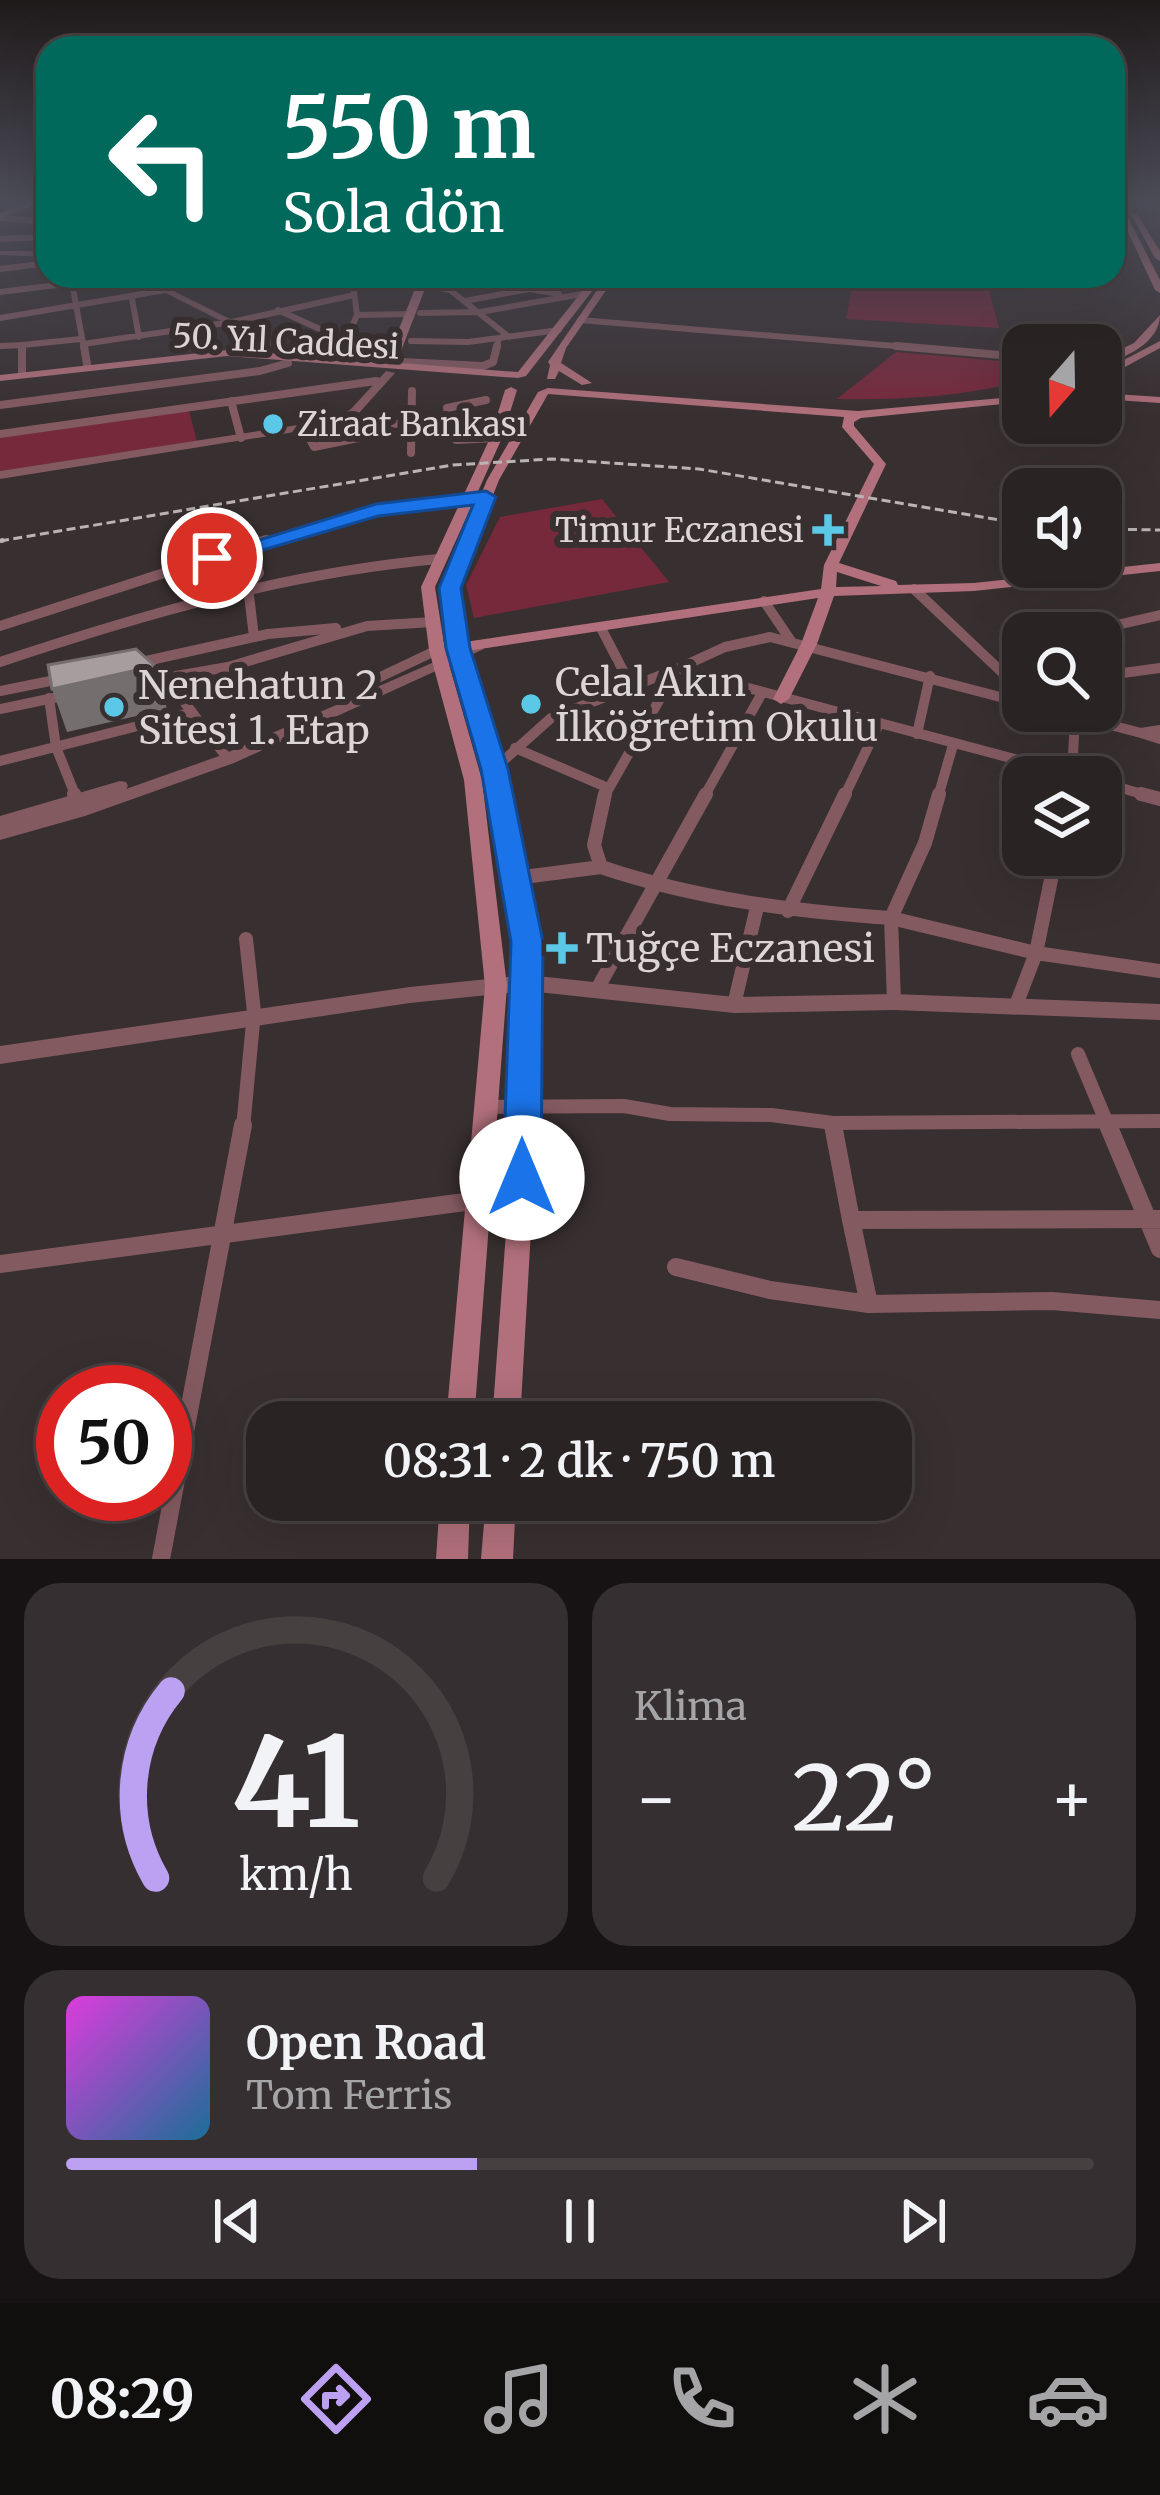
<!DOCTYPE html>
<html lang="tr">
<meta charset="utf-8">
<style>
body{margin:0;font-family:Merriweather,serif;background:#362f31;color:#f1f3f6;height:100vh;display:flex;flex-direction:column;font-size:45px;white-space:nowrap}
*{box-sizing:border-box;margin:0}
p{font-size:39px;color:#a5a4a6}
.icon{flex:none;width:66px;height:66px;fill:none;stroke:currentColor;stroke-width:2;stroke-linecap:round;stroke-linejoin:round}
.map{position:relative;height:1559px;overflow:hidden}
.sheet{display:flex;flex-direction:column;gap:24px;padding:24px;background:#171314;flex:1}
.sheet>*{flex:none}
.guide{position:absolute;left:36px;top:36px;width:1089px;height:252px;border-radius:36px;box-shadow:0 12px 48px #0002,0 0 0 3px #464041;background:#00695c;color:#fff;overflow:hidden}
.needle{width:78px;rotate:200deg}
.tools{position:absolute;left:1002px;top:324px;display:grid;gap:24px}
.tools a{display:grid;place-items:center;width:120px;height:120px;border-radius:24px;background:#2a2324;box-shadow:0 12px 48px #0002,0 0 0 3px #464041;font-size:60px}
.speed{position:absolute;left:36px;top:1365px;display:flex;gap:24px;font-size:60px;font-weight:700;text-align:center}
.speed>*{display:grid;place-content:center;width:156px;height:156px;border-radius:50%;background:#2a2324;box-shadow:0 12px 48px #0002,0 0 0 3px #464041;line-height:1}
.speed .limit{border:18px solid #d22;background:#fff;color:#111}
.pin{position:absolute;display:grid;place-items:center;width:102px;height:102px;color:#fff;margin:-51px;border:6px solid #fff;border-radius:50%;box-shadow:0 3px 12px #0007}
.me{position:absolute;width:132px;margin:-66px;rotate:0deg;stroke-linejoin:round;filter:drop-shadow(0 0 9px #0008)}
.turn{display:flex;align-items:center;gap:42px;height:252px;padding:0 48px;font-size:54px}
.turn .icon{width:156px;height:156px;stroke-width:2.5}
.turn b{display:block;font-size:84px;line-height:102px}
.big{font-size:90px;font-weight:600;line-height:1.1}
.sheet .card{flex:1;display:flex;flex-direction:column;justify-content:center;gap:18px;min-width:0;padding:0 42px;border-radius:36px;background:#362f31}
.sheet .dial{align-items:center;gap:0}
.dial svg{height:312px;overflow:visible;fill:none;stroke:#464041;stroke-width:7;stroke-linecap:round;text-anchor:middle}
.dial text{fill:#f1f3f6;stroke:none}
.song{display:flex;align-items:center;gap:36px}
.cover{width:144px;height:144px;border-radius:18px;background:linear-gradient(135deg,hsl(300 70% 55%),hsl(200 70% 35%))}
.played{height:12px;border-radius:6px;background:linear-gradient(90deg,#bca0f2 40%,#464041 40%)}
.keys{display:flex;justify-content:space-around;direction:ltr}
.heat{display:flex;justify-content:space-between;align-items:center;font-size:66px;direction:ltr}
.sheet .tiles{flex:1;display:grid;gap:24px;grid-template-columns:1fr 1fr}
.card:last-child{grid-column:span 2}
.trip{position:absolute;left:246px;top:1401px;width:666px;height:120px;border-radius:36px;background:#2a2324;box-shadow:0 12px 48px #0002,0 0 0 3px #464041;font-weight:600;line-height:120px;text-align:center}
.menu{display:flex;height:192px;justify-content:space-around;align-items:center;background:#110e0e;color:#a5a4a6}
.menu .icon{width:84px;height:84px}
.menu .on{color:#bca0f2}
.menu b{font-size:54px;color:#f1f3f6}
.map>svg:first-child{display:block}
</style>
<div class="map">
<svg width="1160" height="1559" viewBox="0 0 1160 1559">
<rect width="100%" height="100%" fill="#382f30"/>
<path fill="#77293c" d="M853,281L989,290L999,328L846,319Z
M896,352L1023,363V381C960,397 901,400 837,399Z
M189,411L197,441L0,471V438Z
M602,499L669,582L474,618L466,585L500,517Z"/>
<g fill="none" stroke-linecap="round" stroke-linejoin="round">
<path stroke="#845a61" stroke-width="6" d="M0,218L48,222
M0,239L48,237
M0,269L48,263
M314,276L329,281L369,276L422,284
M503,276L530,289L559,294
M71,277L84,349
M427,285L450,290L509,337
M0,292L131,276
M132,299L139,337
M465,301L529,289
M278,310L346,341
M420,313L480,312L582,294
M357,315L411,314
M0,318L195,285L183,280
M580,320L932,349
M411,341L468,342L559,330
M83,344L232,322L354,295
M0,346L22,345
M22,349V345L81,339
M342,349L357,315L354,291
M496,349L499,339"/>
<path stroke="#845a61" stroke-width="8" d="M22,346V372
M84,346L87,364
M896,346L1023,357
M337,360L343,346
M402,362L483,366L493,362L497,346
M486,400L447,408L456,440L496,438
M231,401L241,438
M0,405L260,371L288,363
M350,426L451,421
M305,430L314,447L358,438L346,420
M0,434L376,381
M411,453L412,391
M257,543L376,510L486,497"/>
<path stroke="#845a61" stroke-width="10" d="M252,546L259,573L248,587L254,637
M914,589L1023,692
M764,601L791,641
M0,626L266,540
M601,628L630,684
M1082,633L1160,615
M0,662C144,614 286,573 438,559
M137,663L268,634L336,628
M1101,676L1160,668
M165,677L228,759
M147,681L228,667L367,626L433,622
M0,691L65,678
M49,698L56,747L76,797
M0,709L68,695
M1057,711L1141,733
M1160,730L1141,733L1160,739
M917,734L930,676
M515,748L606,787
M0,761L189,713
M494,769L551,718L677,669L1082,777
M1072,777L1075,715
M1101,782L1152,797
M604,797L677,669L725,647L770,637L1023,703
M704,797L762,693
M844,797L879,724
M938,797L953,745"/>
<path stroke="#845a61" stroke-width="14" d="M74,794L77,800
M605,794L594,845L601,867C696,899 792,911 891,918L925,843L939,794
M1141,794L1160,799
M516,878L601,867
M788,911L845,794
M596,991L706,794
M894,1002L891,918L1036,953L1160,971
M734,1005L757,907
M1016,1005L1036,953L1056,855
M1078,1054L1109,1128
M488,1107L624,1106L670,1114L771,1115L833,1123L1160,1121
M833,1123L834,1128
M243,1128L254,1012L246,939"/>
<path stroke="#845a61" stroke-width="18" d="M833,1125L851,1220
M1108,1125L1160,1249
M1160,1219L851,1220L869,1304L1052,1301L1160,1310
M0,1264L480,1200
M676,1267L770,1290L869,1304
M161,1559L243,1125"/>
<path fill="#845a61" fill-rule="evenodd" d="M0,251H48V257L0,255Z
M132,276H143L307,357L298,359L273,347L253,355H247V351L265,343Z
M386,371L395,373L359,413L344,424L0,479V471L337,419L351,409Z
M458,644L463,645L464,649L477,645L484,649L234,763L85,816L0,840V828L114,793L0,828V816L120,781L126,782L128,786L126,789L222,755L457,652L440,654L381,682H371L369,679L371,676L432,647Z
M528,975L734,997L894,994L1160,1004V1020L894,1010L734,1013L528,991L410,1003L0,1064V1046L410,987Z"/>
<path fill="#b1707b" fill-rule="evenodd" d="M37,200H47L0,219V213Z
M1113,200H1119L1160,280V293L1155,290Z
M1131,214H1137L1160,251V261L1155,258Z
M420,276H430L399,356L388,362L518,372L594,276H604L526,376L518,378L227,356L0,381V375L227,350L373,361L389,354Z
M606,277L614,279L566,348L561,363L592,383L582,385L559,371L555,379H547L550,365L548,362Z
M1160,315C1159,344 1125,357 1101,366V359L1134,343Z
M1160,341V348L1101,380V372Z
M511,387L517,390L502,438L435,587L445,650L482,780L507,986L474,1422H446L485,986L464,780L429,650L421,587L490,438L505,390Z
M548,388L858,411L1023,396V402L861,418L854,422V426L886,464L839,563L896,581L898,585L974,583L1160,563V571L974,591L834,596L817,644L789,699L781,704L773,699L801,644L818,598L467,651L503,769L537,942L534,1178L520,1422H492L510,1178L517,942L485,769L450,648L443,588L487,480L538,392ZM548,394L844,417L842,427L874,464L824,565L821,589L465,642L457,588L499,480ZM837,572L881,586L836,587Z
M1101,393L1160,397V403L1101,399Z
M440,1500H470L468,1559H436Z
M486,1500H516L513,1559H481Z"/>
<path stroke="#bbb4b5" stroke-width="3" stroke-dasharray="9 4.5" stroke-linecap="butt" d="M1101,529L1160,530
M0,541L453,465L552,459L699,469L1023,524"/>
<path stroke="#bbb4b5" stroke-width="4.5" stroke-dasharray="16 8" stroke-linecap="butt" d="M0,541L4,540"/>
</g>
<path fill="#756e6f" d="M155,666L167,709L67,732L52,689Z"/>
<path fill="#a79d9e" stroke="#756e6f" stroke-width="3" d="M136,649L155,666L52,689L48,665Z"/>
<linearGradient id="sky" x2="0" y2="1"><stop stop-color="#1f1a1a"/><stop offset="0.48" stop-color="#4d4d59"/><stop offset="1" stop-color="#4d4d59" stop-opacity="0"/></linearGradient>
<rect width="1160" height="418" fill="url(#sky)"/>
<path fill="#1a73e8" stroke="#114b97" stroke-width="3" d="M486,491L496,497L461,588L470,648L508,769L543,942L541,1178L535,1190L522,1195L509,1190L503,1178L511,942L481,769L446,648L439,588L473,505L378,516L212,565L201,558L376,504Z"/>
<g fill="#5ac8e6" stroke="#382f30" stroke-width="4.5">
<circle cx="273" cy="424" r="12"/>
<path d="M822 512h12v12h12v12h-12v12h-12v-12h-12v-12h12z"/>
<circle cx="531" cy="704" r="12"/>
<circle cx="114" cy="707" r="12"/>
<path d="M556 930h12v12h12v12h-12v12h-12v-12h-12v-12h12z"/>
</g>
<g text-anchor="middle" stroke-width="12" stroke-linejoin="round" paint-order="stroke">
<g font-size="33" fill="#dbd5d6" stroke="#382f30">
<text transform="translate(286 341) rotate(3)" y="12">50. Yıl Caddesi</text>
</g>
<g font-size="33" fill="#dbd5d6" stroke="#382f30" text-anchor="start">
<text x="297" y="436">Ziraat Bankası</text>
<text x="804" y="542" text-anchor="end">Timur Eczanesi</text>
</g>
<g font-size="39" fill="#dbd5d6" stroke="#382f30" text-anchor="start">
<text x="555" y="696">Celal Akın<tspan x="555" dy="45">İlköğretim Okulu</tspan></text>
<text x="138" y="699">Nenehatun 2<tspan x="138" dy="45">Sitesi 1. Etap</tspan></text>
<text x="586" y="962">Tuğçe Eczanesi</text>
</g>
</g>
</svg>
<div class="tools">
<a><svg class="needle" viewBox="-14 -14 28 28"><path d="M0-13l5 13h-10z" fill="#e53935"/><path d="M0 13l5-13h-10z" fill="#a5a4a6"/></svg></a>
<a><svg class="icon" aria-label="sound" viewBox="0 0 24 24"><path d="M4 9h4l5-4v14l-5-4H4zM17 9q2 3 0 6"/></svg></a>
<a><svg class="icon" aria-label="search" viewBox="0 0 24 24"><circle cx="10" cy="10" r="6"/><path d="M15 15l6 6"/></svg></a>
<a><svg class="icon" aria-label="layers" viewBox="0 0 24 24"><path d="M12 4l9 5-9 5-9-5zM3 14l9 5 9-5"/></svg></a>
</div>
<div class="speed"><div class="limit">50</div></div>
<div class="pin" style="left:212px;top:558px;background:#d93025"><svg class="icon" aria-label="arrive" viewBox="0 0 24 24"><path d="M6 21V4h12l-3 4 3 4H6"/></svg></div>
<svg class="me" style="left:522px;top:1178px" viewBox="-20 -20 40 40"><circle r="19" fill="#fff"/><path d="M0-13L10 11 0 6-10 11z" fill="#1a73e8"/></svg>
<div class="trip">08:31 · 2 dk · 750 m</div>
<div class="guide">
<div class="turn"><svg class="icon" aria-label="left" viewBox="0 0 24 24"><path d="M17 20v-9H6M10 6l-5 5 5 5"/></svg><div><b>550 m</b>Sola dön</div></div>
</div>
</div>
<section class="sheet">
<div class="tiles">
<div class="card dial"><svg viewBox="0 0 100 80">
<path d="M14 69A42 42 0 1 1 86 69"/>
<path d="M14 69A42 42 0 0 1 18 21" stroke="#bca0f2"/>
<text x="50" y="56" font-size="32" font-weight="700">41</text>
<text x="50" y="72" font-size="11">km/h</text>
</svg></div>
<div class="card"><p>Klima</p>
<div class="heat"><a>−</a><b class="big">22°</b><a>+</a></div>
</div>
<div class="card">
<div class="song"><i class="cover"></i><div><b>Open Road</b><p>Tom Ferris</p></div></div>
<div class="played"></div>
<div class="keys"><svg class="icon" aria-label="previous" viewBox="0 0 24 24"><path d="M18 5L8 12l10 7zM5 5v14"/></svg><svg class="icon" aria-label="pause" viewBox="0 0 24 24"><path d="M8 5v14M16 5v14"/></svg><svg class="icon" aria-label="next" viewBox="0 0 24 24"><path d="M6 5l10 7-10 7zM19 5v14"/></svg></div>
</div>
</div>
</section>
<nav class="menu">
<b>08:29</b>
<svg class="icon on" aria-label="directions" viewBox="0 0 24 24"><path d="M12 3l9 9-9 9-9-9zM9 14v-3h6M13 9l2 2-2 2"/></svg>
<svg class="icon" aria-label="music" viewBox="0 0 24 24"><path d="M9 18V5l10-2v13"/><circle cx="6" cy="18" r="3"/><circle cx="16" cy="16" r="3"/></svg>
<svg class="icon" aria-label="phone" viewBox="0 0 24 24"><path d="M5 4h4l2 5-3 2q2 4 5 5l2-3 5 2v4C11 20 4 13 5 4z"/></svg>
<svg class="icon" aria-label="climate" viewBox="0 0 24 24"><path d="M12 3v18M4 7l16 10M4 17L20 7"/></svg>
<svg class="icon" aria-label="car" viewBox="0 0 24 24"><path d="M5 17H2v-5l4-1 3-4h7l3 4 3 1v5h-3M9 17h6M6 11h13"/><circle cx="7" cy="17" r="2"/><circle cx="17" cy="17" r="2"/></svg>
</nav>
